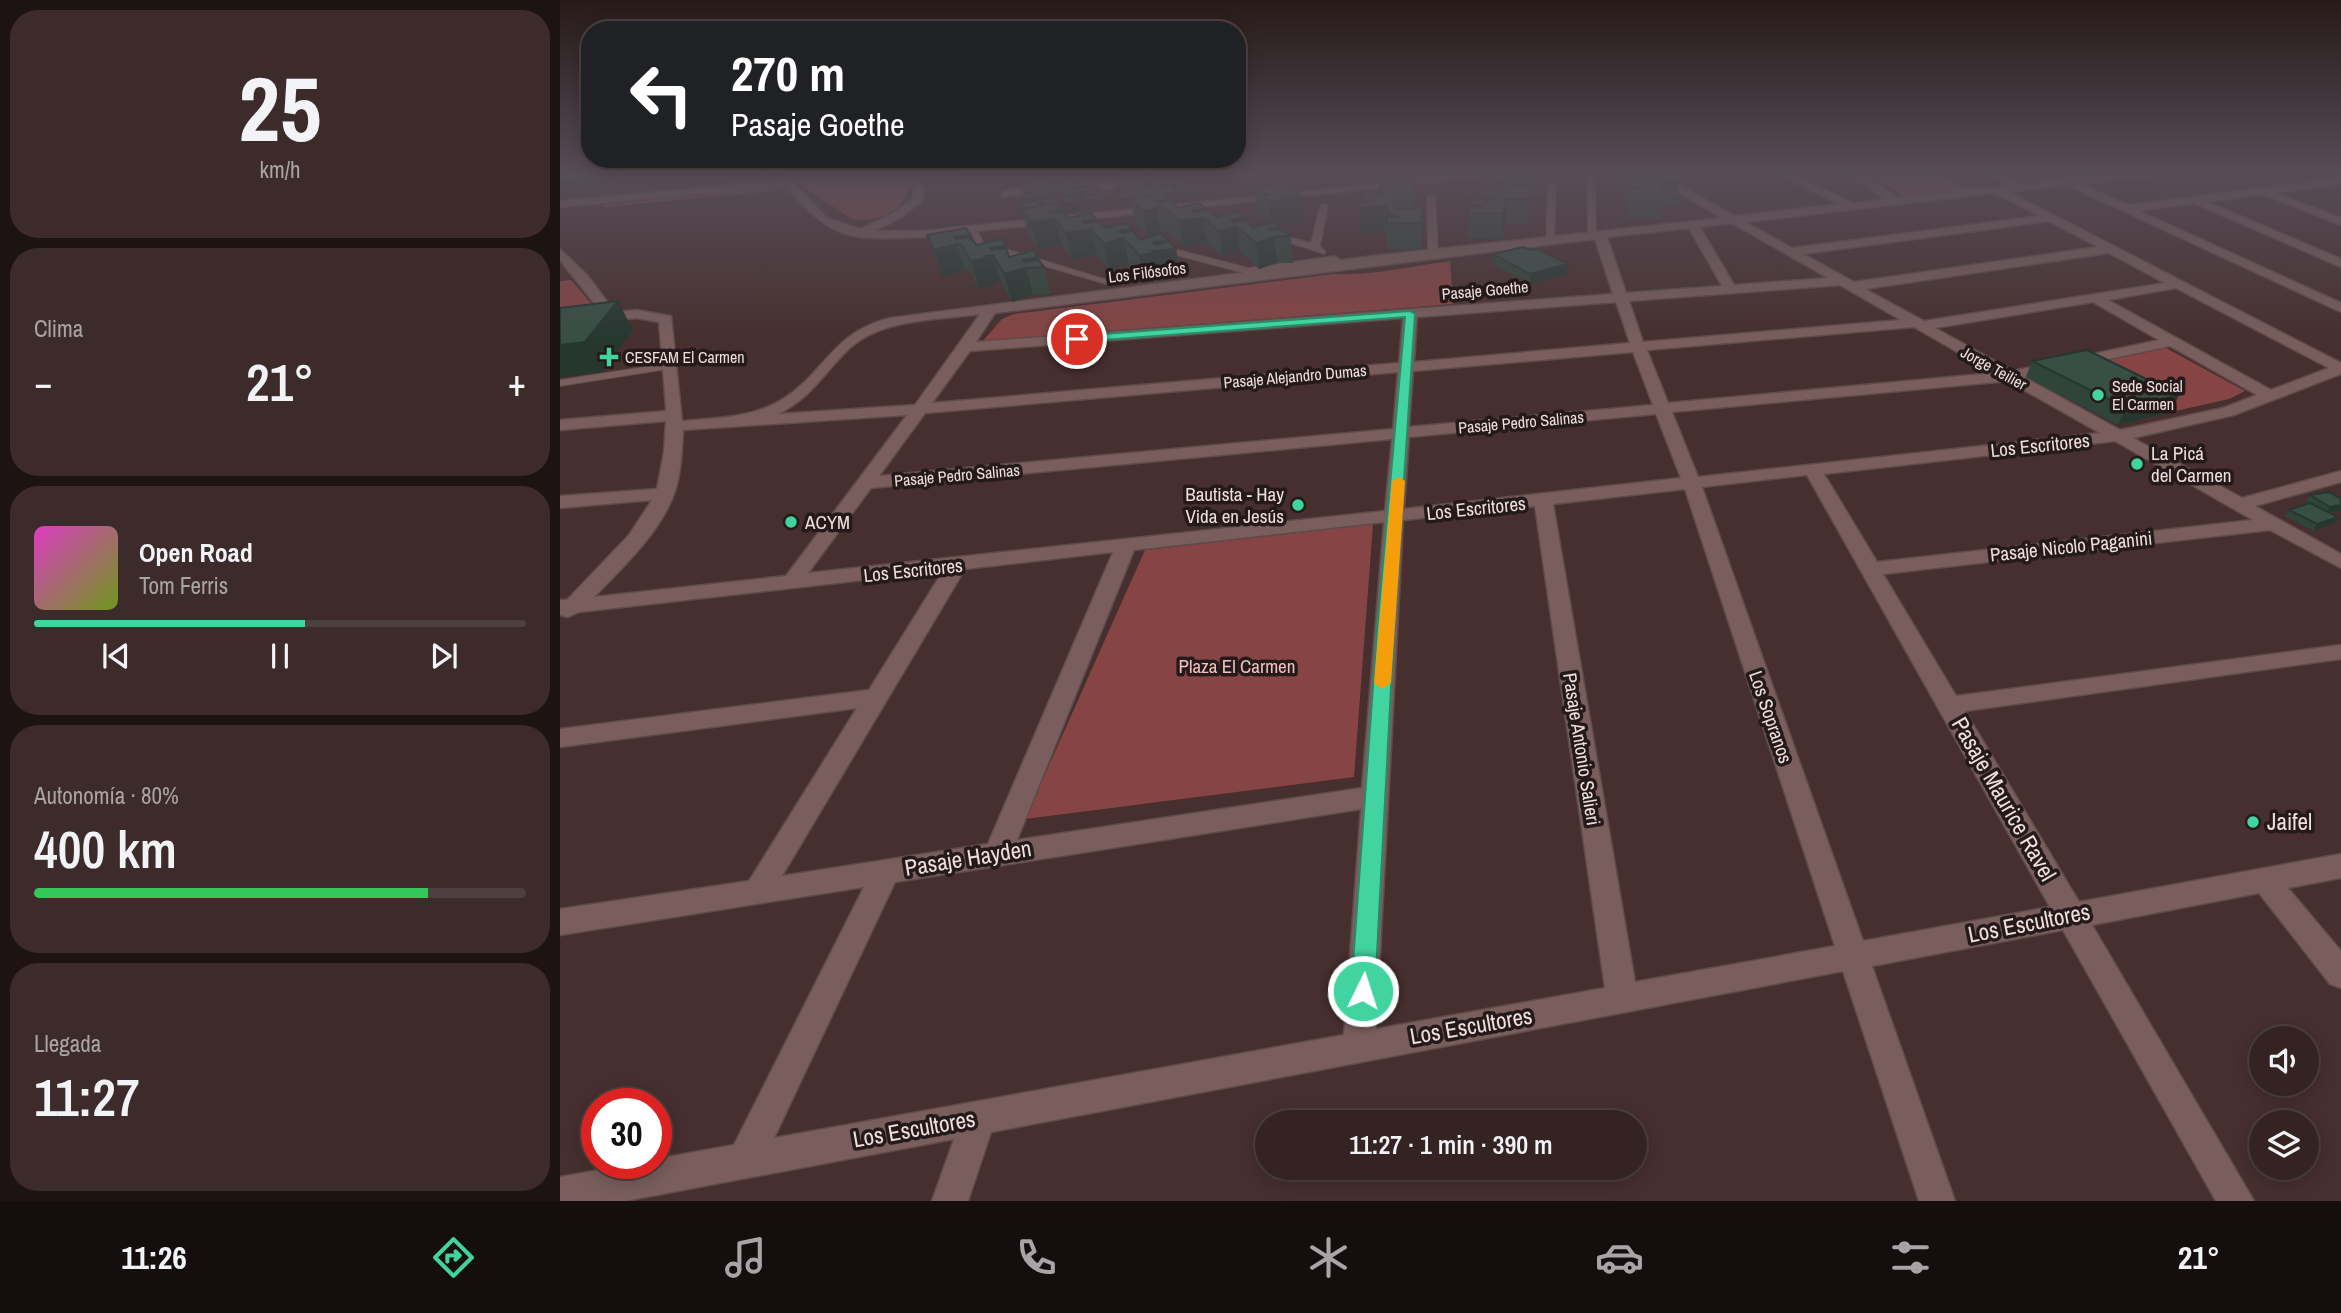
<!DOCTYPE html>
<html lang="es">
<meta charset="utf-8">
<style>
body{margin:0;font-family:"Archivo Narrow",sans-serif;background:#3c2b2a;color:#f1f3f6;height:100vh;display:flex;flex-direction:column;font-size:26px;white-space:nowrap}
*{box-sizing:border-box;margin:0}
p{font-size:23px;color:#a9a4a5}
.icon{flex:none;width:38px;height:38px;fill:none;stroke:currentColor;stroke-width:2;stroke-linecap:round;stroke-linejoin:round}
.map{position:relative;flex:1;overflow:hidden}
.panel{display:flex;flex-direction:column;gap:10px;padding:10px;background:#1d1313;width:560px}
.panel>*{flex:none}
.banner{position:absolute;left:21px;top:21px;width:665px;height:147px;border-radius:28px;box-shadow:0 4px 18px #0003,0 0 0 2px #4e4040;background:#202124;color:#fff;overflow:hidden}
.fabs{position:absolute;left:1689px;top:1026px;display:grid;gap:14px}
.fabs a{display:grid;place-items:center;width:70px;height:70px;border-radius:50%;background:#342322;box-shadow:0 4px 18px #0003,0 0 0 2px #4e4040;font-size:35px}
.speed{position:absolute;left:21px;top:1088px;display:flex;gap:14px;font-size:35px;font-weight:700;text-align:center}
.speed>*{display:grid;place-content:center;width:91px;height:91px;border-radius:50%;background:#342322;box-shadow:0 4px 18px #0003,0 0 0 2px #4e4040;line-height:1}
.speed .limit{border:10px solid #d22;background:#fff;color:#111}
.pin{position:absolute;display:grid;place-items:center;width:60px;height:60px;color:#fff;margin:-30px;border:4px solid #fff;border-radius:50%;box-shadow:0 2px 7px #0007}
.me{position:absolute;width:77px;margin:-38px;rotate:4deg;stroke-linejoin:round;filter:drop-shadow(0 0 5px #0008)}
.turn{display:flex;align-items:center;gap:24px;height:147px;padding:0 35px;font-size:32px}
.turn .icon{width:91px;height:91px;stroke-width:2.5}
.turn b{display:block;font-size:49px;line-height:60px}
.big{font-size:52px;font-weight:600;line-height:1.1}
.panel .card{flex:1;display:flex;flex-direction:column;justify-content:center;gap:10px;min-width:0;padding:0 24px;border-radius:28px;background:#3c2b2a}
.panel .dial{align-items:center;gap:0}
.dial b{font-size:91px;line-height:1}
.song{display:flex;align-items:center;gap:21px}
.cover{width:84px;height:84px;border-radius:10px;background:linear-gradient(135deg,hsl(310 70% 55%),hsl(80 70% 35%))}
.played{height:7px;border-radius:4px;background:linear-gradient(90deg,#41d4a1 55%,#4e4040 55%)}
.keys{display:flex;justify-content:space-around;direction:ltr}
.heat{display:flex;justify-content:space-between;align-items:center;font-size:38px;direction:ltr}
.charge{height:10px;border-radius:5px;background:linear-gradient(90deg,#34c759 80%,#4e4040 0)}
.trip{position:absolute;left:695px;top:1110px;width:392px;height:70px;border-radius:35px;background:#342322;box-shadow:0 4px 18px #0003,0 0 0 2px #4e4040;font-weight:600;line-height:70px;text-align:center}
.dock{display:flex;height:112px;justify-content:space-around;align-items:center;background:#150e0e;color:#a9a4a5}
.dock .icon{width:49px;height:49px}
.dock .current{color:#41d4a1}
.dock b{font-size:32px;color:#f1f3f6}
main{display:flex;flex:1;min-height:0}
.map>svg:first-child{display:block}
</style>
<main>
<section class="panel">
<div class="card dial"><b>25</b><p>km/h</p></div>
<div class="card"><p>Clima</p>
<div class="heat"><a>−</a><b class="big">21°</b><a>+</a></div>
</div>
<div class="card">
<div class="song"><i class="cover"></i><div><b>Open Road</b><p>Tom Ferris</p></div></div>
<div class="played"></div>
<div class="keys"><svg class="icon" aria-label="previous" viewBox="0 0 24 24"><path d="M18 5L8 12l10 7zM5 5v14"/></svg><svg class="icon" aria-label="pause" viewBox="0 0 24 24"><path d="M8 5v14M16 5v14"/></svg><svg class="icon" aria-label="next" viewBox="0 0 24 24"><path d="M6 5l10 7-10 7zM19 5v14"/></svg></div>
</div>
<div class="card"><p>Autonomía · 80%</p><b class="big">400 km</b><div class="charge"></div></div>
<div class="card"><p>Llegada</p><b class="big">11:27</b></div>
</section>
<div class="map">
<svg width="1781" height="1201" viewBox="0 0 1781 1201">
<rect width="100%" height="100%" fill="#462f2e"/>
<path fill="#864544" d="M222,172H339L350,185C344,212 315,225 290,218Z
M1363,172L1393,190L1344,196L1313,175Z
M226,182L231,189L45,207L43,205L176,191Z
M890,261L893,304L423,341L442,319L454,314L774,274C813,276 851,266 890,261Z
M11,280L37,310L0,314V281Z
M1606,348L1685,391L1669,399L1611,412L1520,366Z
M813,524L794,777L465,819L585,550Z"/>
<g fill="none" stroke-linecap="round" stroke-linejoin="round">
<defs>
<path id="service" d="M1027,172H1035L1036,236L1032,239L1028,236Z
M992,183L996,185L994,240L990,243L986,240L988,185Z
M871,194L875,196L878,254L873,257L868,254L867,196Z
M764,204L768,206L760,246L766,252L764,254L706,235L710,232L751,243L760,206Z
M410,228H416L423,242L554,282L546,284L416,246Z
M596,244L688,268L775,256L780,259L775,262L688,274L593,249V245Z
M110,363L116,366L114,368L0,386V380Z"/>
<path id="minor" d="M345,172H406L359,179L364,189L362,201L340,218L314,231H361L932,172H964L361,237C294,240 271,242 227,186L0,207V201L230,180L267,218L300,229L332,214L353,198L354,189Z
M630,172H646L651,176L623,179V175Z
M1084,172H1096L1175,216L1279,204L1235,183L1224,172H1235L1243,179L1293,203L1325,199L1289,172H1300L1337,198L1393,192L1361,172H1373L1405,190L1447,186L1425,172H1437L1460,184L1573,172H1603L1598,175L1521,184L1568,205L1781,178V184L1716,193L1781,218V225L1702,194L1648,202L1781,259V267L1634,203L1579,211L1781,303V312L1507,185L1449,192L1781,363V374L1674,415L1573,438L1682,498L1781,471V482L1695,506L1781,554V568L1710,530L1323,574L1396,696L1781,645V659L1405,711L1519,902L1781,854V878L1728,888L1781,951V988L1770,984L1699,893L1532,925L1694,1201H1656L1503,930L1312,966L1395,1201H1359L1283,971L431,1132L408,1201H372L394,1139L65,1201H0V1177L72,1164H96V1159L174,1145L304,887L0,935V909L189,881L297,708L0,747V729L309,690L383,571L19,612L8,617L0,615V600H7L69,535L92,500L0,508V496L97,489L104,452L106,421L0,430V420L106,411V407L99,322L76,318L0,326V318L42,313L0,260V249L27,275L55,312L76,310L111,316L122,421C157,418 192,418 223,399C267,371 271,333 330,318L813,256L1162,218ZM1435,193L1479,216L1232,248L1185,222ZM1489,221L1538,247L1294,282L1243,254ZM1172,223L1268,278L1174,285L1140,227ZM1129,228L1162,286L1066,293L1047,237ZM1035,239L1053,294L416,342L435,313ZM1549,253L1605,283L1364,321L1305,289ZM1280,285L1341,320L1083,342L1069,301ZM1616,288L1769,368L1711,390L1548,300ZM1056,302L1070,343L854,362L857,317ZM1533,302L1599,340L1453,371L1375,328ZM420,314L355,405L218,414C251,399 265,371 290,348C323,318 378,320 420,314ZM843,318L839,363L372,403L410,351ZM1354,327L1434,373L1108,403L1087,350ZM1610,346L1697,395L1663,408L1560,430L1464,377ZM1073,352L1093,405L849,427L853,371ZM838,372L833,429L319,476L365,413ZM1448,381L1540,433L1138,477L1112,412ZM1096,414L1121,478L844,509L849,437ZM347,415L226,576L34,597C62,568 100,533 114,494C121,475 122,451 123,430ZM832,439L825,511L248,573L311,488ZM1555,441L1693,520L1317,562L1264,474ZM1247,475L1490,907L1303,941L1142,487ZM1125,489L1275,946L1075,982L993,504ZM975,506L1045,988L816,1029L843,520ZM824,522L802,788L457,840L574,550ZM553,552L428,844L222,876L405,569ZM801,809L784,1035L214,1138L335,882Z
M551,179L562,184L545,190L533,185Z
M453,188L470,191L471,193L442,197V193Z"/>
</defs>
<use href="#service" stroke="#5e4b4a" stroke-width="2"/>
<use href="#minor" stroke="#5e4b4a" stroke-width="3"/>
<use href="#service" fill="#795e5d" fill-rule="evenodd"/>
<use href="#minor" fill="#795e5d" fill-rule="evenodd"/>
</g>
<path fill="#2f443a" d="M594,172L613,174L625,186L638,189L639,198L621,200L618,191L613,192L615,201H612L618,208L646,210L657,217L684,220L692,228L708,223L705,221V219H703L697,213L694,189L724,184L743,221L717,225L720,228L721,230L731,236L733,263H717L699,269L680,252L663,257L647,243L624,247L610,233L601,232L608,242L616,249L620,276L598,277L599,280L584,282L569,264L549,270L537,255L512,259L501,244L478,248L468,234L464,217H462L460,208L465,202L463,189L489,186L493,198L508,218L536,219V221L545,228L573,229L579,240L595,235L588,236L575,223L572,205L560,207L557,193H561L557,180L562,179L561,173L581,177L585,180L587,189L596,195L599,194Z
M926,172L945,173L950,172H982L981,195H971L969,224L945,223L943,239L908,238V213L912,198L923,199V184Z
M1062,172H1117L1120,182L1117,206L1102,204L1101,219L1067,218L1066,204L1067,191H1062L1061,178Z
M822,180H854V208H862V249H827L826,232L801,233L800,208L802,199L821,195L820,187H821Z
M367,235H410L417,245H446L449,257L479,260L484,267L491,294L473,295L452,302L441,282L434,283L435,285L419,288L410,272L405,270L383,277L376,261Z
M970,250L1008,264V274L970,284L933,264V254Z
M1472,361L1611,412L1558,425L1466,377Z
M1750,495L1781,511L1770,513L1774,523L1753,531L1725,516L1729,510L1749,503L1746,501Z"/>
<path fill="#263730" d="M50,172L56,185L0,195V181Z
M613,172L614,178L622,177L623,182H625L626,190L617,187L618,191L600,193L595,174Z
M581,175V181L585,180L588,194L580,190L581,195L562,197L559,183L564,182L563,177Z
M488,180L490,190V186L494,204L480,205L482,215L462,209L464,217H462L460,208L466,206L464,192H470L469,186Z
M854,180V217L853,193Z
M522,181L523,186H530L534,200L518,201L520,211L506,213L504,204L507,202L504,183Z
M638,189L639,198L621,200L619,191Z
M614,192L615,201L610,202L605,208L584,204L582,196Z
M577,196L579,205L571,199L572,205L560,207L558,198Z
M741,196L743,221L712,226L709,202Z
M498,198L507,233L522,221L536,219L540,239L531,229L537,255L512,259L506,233L495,219L501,244L478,248L471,222L485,206Z
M544,199L545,208L526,210L524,201Z
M946,199L945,223L943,239V213Z
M823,206L824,231L801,233L800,208Z
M645,208L647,221L643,218L647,243L624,247L619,221L632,210Z
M862,208L863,233L862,249Z
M597,209L601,234L588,236L583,211Z
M684,217L686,234L677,226L680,252L663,257L659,231L671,220Z
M720,228L721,237H714L717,263L699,269L696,243L707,230Z
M573,229L578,255L563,238L569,264L549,270L544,244L559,231Z
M410,235L417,260L426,256L430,248L446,245L453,271L463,260L478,257L481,267L466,268L473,295L452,302L444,274L433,255L441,282L434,283L435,285L419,288L411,261L402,245L397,244L405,270L383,277L374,250L394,237Z
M608,240L609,249H616L620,276L598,277L599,280L584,282L579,255L593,242Z
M1008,264V274L970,284V274Z
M58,301L73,330L42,372L0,378V345Z
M1619,395L1611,412L1558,425L1566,408Z
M1781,505V511L1766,513L1770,507Z
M1778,517L1774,523L1753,531L1757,524Z"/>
<path fill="#374f44" stroke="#263730" stroke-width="2" d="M0,172H50L0,181Z
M574,172H579L581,175L563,177L561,173Z
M594,172H613L595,174Z
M926,172L945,173L957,172L956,185L952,187L971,185L970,199H946L943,213H908L910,206L923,207L911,204L912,198L932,200L936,199L937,192L950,193L938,190L939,184L945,183L923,184L924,178L937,179L925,176Z
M1086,172H1117L1120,182L1101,180L1104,195L1070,194L1069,188L1082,189L1069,186L1068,181L1088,183L1086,175L1099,176L1086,174Z
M620,173L622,177L597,179L595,176Z
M521,177L522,181L504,183L503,179Z
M583,177L585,180L559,183L557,180Z
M623,178L625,182L599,184L597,181Z
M488,180V184L469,186V182Z
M822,180H854L853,193L834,191V208H862V223H826L827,217H840L827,214L828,208L823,206L800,208L801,202L814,201L802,199L803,193L822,195L820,187H833L821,185Z
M529,182L530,186L504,188L503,185Z
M585,182L587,185L560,188L559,184Z
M724,184L741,196L709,202L702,196L715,194H700L694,189Z
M636,185L638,189L619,191L617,187Z
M490,186L491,190L464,192L463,189Z
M611,186L614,192L600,194L598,187Z
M531,187L532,191L505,194L504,190Z
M594,188L596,194L582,196L580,189Z
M491,191L492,195L464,198V194Z
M576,191L577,196L558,198L557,193Z
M604,193L610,199L597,201L598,203L611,200L618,208L639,203L645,208L632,210L634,212L647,210L657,217L677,212L684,217L671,220L673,222L686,220L692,228L713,222L720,228L707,230H723L731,236L714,237L696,243L677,226L659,231L643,218L619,221L605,208L595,207L597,209L583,211L571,199Z
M542,194L544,199L524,201L523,196Z
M517,196L518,202L504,204L503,197Z
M498,198L499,204L497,203L485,205L484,199Z
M479,201L480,206L460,208V203Z
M497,203L502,209L488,211L489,213L503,211L508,218L531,213L536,219L522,221L523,223L537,221L545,228L567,223L573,229L559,231L561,233L574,231L579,240L601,234L608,240L593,242L595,245L609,242L616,249L592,251L594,253L579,255L563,238L544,244L531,229L506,233L495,219L471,222L462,209Z
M406,228L410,235L394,237L396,239L410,237L417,245L442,239L446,245L430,248L432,250L446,248L449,257L474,250L478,257L463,260L464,262L479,260L484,267L466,268L444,274L433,255L426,256L427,258L411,261L402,245L397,244L374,250L367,235Z
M963,247L970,250L977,249L1008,264L970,274L933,254Z
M58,301L25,342L0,345V308Z
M1527,350L1619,395L1566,408L1472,361Z
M1769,492L1781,499V505L1770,507L1750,495Z
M1750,503L1778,517L1757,524L1729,510Z"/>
<linearGradient id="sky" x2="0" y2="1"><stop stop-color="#261a19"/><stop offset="0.51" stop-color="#574d57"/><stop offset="1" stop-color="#574d57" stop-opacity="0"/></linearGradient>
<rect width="1781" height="340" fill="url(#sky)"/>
<path fill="#41d4a1" stroke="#2a8a69" stroke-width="2" d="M850,311L855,314L834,631L815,991L811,999L803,1002L795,999L791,991L817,631L845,317L517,342L512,339L517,336Z"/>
<path fill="#f59e0b" d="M839,477L845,481L831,683L822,689L814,683L832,481Z"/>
<g fill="#41d4a1" stroke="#251a1a" stroke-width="2.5">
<path d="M45.5 346.5h7v7h7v7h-7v7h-7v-7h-7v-7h7z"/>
<circle cx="1538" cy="395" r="7"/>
<circle cx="1577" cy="464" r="7"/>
<circle cx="738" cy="505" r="7"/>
<circle cx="231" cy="522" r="7"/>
<circle cx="1693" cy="822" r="7"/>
</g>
<g text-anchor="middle" stroke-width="7" stroke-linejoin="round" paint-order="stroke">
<g font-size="16" fill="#eededd" stroke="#251a1a">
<text transform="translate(587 272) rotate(-7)" y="6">Los Filósofos</text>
<text transform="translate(925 290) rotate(-5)" y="6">Pasaje Goethe</text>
<text transform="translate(1434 368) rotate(29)" y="6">Jorge Teilier</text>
<text transform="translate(735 376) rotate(-5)" y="6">Pasaje Alejandro Dumas</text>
<text transform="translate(961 422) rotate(-5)" y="6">Pasaje Pedro Salinas</text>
<text transform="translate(397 475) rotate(-5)" y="6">Pasaje Pedro Salinas</text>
</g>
<g font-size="16" fill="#eededd" stroke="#251a1a" text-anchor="start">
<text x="65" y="363">CESFAM El Carmen</text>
<text x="1552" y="392">Sede Social<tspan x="1552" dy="18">El Carmen</tspan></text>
</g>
<g font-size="19" fill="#eededd" stroke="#251a1a">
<text transform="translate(1480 445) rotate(-6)" y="7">Los Escritores</text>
<text transform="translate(916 508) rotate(-6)" y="7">Los Escritores</text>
<text transform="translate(1511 546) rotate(-6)" y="7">Pasaje Nicolo Paganini</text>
<text transform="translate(353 570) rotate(-6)" y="7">Los Escritores</text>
<text transform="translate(1211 717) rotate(71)" y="7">Los Sopranos</text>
<text transform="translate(1022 749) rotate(81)" y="7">Pasaje Antonio Salieri</text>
</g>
<g font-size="19" fill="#eededd" stroke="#251a1a" text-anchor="start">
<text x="1591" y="460">La Picá<tspan x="1591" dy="22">del Carmen</tspan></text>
<text x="724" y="501" text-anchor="end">Bautista - Hay<tspan x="724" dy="22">Vida en Jesús</tspan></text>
<text x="245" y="529">ACYM</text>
</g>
<g font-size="19" fill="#f4c1be" stroke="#251a1a">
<text x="677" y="673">Plaza El Carmen</text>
</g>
<g font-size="23" fill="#eededd" stroke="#251a1a">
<text transform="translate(1444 799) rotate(60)" y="8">Pasaje Maurice Ravel</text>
<text transform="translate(408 858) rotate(-9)" y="8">Pasaje Hayden</text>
<text transform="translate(1469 923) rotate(-11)" y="8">Los Escultores</text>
<text transform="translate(911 1026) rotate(-10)" y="8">Los Escultores</text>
<text transform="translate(354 1129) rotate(-10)" y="8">Los Escultores</text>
</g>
<g font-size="23" fill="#eededd" stroke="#251a1a" text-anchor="start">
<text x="1707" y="830">Jaifel</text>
</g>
</g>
</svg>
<div class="fabs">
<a><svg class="icon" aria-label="sound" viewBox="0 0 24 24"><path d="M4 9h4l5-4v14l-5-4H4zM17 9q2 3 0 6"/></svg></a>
<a><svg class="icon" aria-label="layers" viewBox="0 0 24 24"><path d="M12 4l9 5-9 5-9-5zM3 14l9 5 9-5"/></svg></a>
</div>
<div class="speed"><div class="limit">30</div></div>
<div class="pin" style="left:517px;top:339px;background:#d93025"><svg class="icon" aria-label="arrive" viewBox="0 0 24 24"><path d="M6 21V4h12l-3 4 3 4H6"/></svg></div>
<svg class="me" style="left:803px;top:991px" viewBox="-20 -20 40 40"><circle r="17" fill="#41d4a1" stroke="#fff" stroke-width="3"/><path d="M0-11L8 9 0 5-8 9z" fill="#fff"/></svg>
<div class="trip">11:27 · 1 min · 390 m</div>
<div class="banner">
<div class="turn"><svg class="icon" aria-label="left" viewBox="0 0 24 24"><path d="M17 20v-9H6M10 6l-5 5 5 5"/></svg><div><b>270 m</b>Pasaje Goethe</div></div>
</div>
</div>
</main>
<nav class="dock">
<b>11:26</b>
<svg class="icon current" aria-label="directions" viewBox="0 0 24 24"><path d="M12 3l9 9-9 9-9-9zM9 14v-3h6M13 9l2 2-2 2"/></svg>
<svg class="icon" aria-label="music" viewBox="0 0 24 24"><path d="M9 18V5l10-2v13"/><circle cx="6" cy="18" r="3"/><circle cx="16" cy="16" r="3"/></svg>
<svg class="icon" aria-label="phone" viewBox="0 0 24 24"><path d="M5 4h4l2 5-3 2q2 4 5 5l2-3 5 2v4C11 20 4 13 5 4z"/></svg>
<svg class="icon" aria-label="climate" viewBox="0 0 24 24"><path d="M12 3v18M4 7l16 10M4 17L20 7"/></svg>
<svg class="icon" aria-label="car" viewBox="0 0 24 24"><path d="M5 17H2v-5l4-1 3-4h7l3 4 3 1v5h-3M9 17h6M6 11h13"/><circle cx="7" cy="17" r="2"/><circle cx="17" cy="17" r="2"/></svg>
<svg class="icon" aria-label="filters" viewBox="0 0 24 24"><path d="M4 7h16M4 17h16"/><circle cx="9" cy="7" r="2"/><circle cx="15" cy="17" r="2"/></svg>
<b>21°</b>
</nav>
